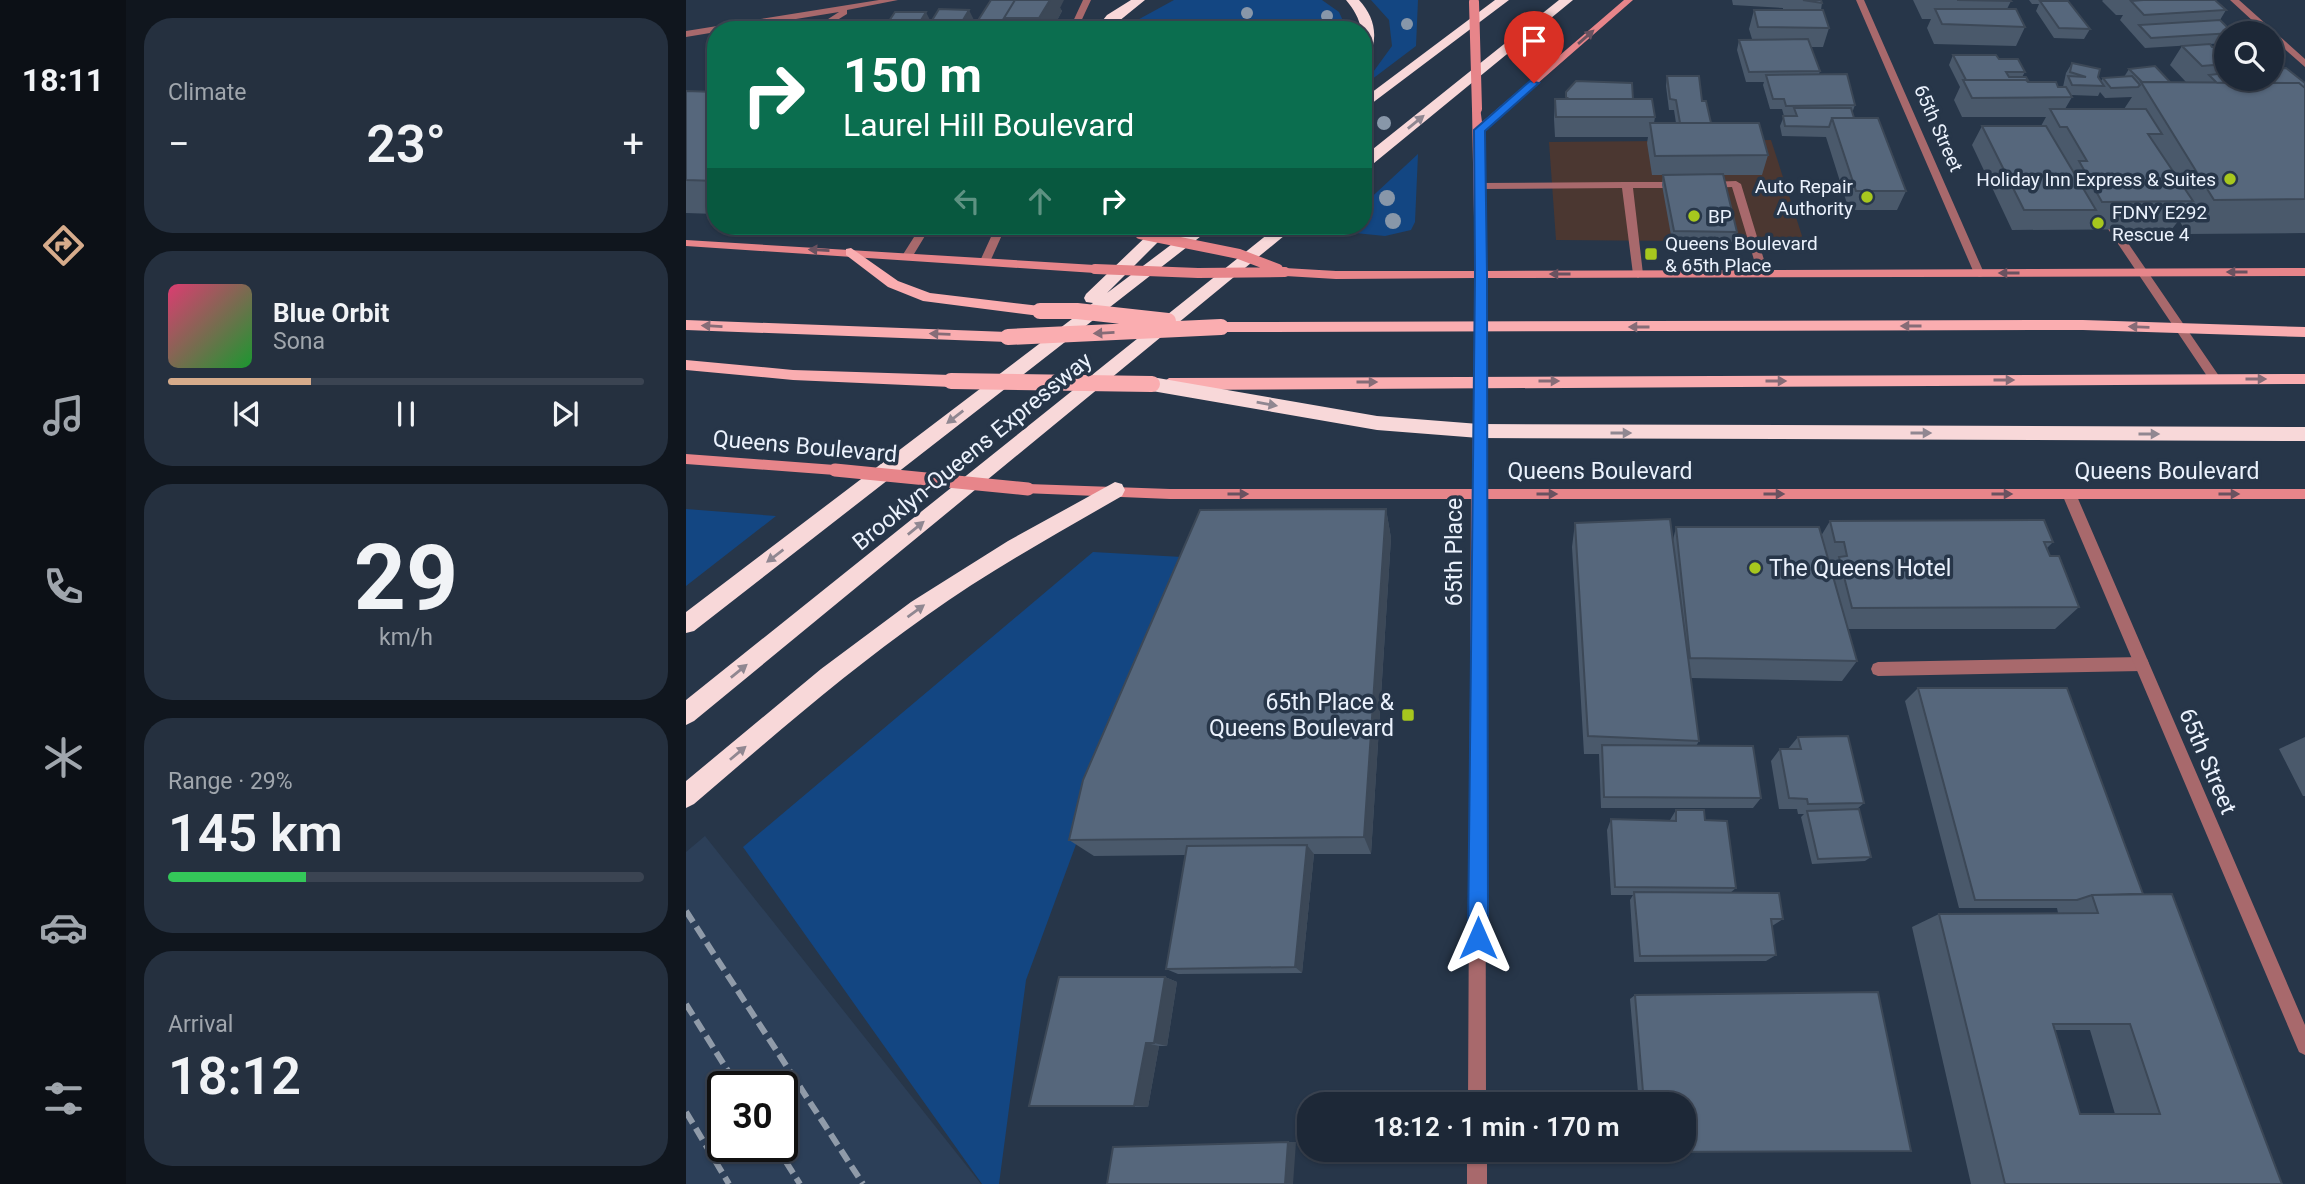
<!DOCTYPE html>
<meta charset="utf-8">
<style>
body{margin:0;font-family:Roboto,sans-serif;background:#25303f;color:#f1f3f6;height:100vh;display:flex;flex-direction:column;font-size:26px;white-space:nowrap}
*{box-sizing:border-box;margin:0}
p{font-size:23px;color:#a0a6ad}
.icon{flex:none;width:38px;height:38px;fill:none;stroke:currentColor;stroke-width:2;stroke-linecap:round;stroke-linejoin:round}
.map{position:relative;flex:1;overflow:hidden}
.panel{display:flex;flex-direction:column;gap:18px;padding:18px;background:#10161e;width:560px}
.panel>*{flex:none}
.banner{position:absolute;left:21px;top:21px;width:665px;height:214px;border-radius:28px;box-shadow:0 2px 5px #0004,0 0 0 2px #3b4452;background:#0b6e4f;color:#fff;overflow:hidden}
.tools{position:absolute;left:1528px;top:21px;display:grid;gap:14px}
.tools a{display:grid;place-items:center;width:70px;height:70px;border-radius:50%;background:#1d2837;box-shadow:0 2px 5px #0004,0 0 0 2px #3b4452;font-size:35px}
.speed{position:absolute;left:21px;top:1071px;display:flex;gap:14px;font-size:35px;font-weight:700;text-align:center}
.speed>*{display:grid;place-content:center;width:91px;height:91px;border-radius:50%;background:#1d2837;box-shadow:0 2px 5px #0004,0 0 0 2px #3b4452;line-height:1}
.speed .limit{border:4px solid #111;border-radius:10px;background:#fff;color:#111}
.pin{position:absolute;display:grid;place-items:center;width:60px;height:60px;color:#fff;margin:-72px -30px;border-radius:50% 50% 50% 0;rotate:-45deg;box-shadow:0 0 7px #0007}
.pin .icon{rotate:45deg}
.me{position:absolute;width:77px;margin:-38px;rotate:0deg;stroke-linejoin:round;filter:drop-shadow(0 0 5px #0008)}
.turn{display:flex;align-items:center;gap:24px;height:147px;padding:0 21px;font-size:32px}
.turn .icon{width:91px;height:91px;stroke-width:2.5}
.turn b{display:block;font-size:49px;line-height:60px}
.lanes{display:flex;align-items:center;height:66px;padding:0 21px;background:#0003;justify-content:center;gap:35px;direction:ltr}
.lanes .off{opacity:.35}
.big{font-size:52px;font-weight:600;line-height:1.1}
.panel .card{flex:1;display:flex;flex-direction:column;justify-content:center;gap:10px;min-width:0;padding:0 24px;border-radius:28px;background:#25303f}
.panel .dial{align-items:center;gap:0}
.dial b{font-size:91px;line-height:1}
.song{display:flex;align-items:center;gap:21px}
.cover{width:84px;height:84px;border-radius:10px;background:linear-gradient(135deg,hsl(340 70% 55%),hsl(130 70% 35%))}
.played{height:7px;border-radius:4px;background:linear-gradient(90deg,#d6ab8b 30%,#3b4452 30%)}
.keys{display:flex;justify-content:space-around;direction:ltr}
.heat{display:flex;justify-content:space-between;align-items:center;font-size:38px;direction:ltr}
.charge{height:10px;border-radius:5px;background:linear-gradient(90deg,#34c759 29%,#3b4452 0)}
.trip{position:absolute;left:611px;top:1092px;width:399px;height:70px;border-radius:28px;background:#1d2837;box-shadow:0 2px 5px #0004,0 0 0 2px #3b4452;font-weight:600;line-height:70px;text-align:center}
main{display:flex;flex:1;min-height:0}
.dock{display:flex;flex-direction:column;width:126px;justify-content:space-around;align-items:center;background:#0c1016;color:#a0a6ad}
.dock .icon{width:49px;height:49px}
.dock .selected{color:#d6ab8b}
.dock b{font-size:32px;color:#f1f3f6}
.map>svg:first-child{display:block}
</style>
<main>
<nav class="dock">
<b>18:11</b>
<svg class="icon selected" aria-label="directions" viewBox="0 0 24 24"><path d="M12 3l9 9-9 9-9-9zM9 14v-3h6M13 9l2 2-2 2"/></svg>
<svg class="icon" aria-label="music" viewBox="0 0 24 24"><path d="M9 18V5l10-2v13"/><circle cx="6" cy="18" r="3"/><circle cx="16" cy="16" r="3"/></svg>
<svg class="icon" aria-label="phone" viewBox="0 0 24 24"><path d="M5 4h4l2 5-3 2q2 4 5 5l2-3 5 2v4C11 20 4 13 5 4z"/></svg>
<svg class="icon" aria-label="climate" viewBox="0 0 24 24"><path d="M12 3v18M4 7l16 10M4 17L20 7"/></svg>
<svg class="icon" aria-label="car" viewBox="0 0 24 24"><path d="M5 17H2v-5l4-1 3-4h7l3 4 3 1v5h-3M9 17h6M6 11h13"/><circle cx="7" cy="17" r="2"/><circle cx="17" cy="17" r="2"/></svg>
<svg class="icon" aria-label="filters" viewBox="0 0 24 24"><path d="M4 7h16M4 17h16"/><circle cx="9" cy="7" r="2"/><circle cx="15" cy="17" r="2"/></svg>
</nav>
<section class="panel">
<div class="card"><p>Climate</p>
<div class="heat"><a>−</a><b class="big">23°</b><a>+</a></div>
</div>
<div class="card">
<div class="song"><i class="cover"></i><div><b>Blue Orbit</b><p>Sona</p></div></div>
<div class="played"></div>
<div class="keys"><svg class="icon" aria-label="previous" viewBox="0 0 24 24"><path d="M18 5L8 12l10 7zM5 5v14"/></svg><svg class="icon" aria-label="pause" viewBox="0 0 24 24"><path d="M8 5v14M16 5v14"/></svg><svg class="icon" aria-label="next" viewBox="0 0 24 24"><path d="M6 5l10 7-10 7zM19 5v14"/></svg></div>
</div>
<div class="card dial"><b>29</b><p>km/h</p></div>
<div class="card"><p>Range · 29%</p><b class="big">145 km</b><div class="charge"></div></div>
<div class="card"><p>Arrival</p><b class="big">18:12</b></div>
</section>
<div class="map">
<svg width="1619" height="1184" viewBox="0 0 1619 1184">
<rect width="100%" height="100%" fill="#273649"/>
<path fill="#4b3731" d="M1085,140L1118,242L870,240L863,142Z"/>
<path fill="#2c3f58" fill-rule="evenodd" d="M19,836L295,1184H0V852ZM37,1087H96V1146H37Z"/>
<path fill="#134682" d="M488,0H636L653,12L661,30H439L446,23Z
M685,0H732L730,46L677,86L706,46L703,20Z
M732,154L729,222L725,230L699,236L649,231L655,226H677V205Z
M0,509L90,516L0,586Z
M407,552L496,557L340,980L313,1184H296L57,847Z"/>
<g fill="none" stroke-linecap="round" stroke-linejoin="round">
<path fill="#a8696c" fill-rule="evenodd" d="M1050,181L1055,184L1082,273L1081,276L1077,277L1072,273L1046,187L1022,188L1017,185L1022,182Z
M940,182H995L1000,185L995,188H947L957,274L952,278L947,274L936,188L794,189L789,186L794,183Z
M235,226H245L225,259H217L216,256Z
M1427,226L1431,227L1533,376L1535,379L1533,382H1525L1422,229Z
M1456,657L1461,659L1463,664L1461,669L1456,671L1192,676L1187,674L1185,669L1187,664L1192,662Z"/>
<path fill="#a8696c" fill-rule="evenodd" d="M193,0H212L161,10V14L135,30H125L153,12L42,30H30V32L0,37V31Z
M397,0H405L391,30H383Z
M1170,0H1178L1298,273L1297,276L1293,277L1288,273Z
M1544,0H1553L1619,59V67L1586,38V33H1580Z
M30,87V94L0,110V103Z
M310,226H320L303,264H295L294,261Z
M792,489L799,494L800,1104H782L785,494Z
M1383,489L1390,494L1619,1025V1055L1613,1052L1376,494Z
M781,1150H801V1184H781Z"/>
<path fill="#e7858a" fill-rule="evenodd" d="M938,0H947L796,132L800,271L1619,268V276L800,278L799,489H1619V499H484L337,493L335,489L342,484L484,489H786L789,278L650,279L599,276L594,272L599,268L650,271H789L786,109L794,107L796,122Z
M419,226H436L458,232L459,234L454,237L420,228Z
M0,240L409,265L414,269L409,273L0,246Z
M0,454L149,465L155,470L149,475L0,464Z"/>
<path fill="#faadb0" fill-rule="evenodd" d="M165,248L212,281L244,293L354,306L361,311L354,316L237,301L202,287L160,255V249Z
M0,320L322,332L329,337L322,342L0,330Z
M1397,320L1619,327V337L1397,330L535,332L528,327L535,322Z
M0,360L107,370L265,375L272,381L265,387L107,380L0,370Z
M1619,374V384L483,390L475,384L483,378Z"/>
<path fill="#f8d8d9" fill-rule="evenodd" d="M445,0H459L422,30H409L421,15Z
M660,0H673C689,17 693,38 682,59L677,60C677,34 677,20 660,0Z
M809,0H823L677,110V99Z
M873,0H887L682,168L677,169V157Z
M471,226H488L421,293L510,226H528L8,631L0,633V612L407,303L400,302L398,298L400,294Z
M592,226H610L8,721L0,725V700Z
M466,377L691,416L793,424L1619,427V441L793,438L691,430L466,391L460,389L457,384L460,379Z
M429,482L436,484L439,490L436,496C370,534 303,571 240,616C159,673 84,739 8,804L0,808V781L135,669L225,602L322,541Z"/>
<path stroke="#909ba9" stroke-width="6" stroke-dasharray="13 6" stroke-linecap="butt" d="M0,911L177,1184
M0,1004L52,1087
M0,1112L43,1184
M90,1146L114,1184"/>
<path stroke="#e7858a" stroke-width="10" d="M788,2L791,109
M454,234L553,254L592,269
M409,269L512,273L599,272"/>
<path stroke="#e7858a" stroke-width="13" d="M149,470L342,489"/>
<path stroke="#faadb0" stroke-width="16" d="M354,311H391L482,321
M322,337L535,327
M265,381L466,384"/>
</g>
<g fill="#8897a9">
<circle cx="561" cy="13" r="6"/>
<circle cx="641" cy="16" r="6"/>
<circle cx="721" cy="24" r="6"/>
<circle cx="698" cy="123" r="7"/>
<circle cx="701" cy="198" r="8"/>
<circle cx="707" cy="221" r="8"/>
</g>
<path fill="#4a596b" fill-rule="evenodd" d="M1046,0H1135L1136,3L1135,10L1143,28L1137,47H1125L1134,71L1133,74L1169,105L1166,113L1168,118L1220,191L1211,210H1163L1140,137L1096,136L1094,126L1098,116L1096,109H1084L1077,85L1078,82H1060L1051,50L1053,40L1066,39L1063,29L1068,10H1097V8L1047,5Z
M1227,0H1324L1325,1L1321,9L1339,27L1330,46L1248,44L1241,28L1245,19H1236Z
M1343,0H1365V1L1404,29L1398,39L1368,38L1350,11L1353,4H1346Z
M1417,0H1529L1540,10L1534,20L1547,33H1540V43L1459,48L1434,20L1437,15H1430L1416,1Z
M374,8L376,11L366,30H295L291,22Z
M1496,46H1540V79H1586V52L1596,60L1590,69L1619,83V233L1501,234L1493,220L1486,229L1326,230L1286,145L1296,126H1355L1360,117H1276L1268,100L1274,87L1263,65L1267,55L1313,59L1339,72L1336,77L1343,82L1372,87H1377L1380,73L1386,63L1412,77L1415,81L1417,78L1438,77L1443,69L1484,82H1500L1484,65ZM1414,92L1419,98L1446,97L1438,109H1379L1386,97L1385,95L1412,96Z
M981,76L1016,101L1025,123L1082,155L1076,175H1037L1051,232L1048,242L986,241L976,185L977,175H966L961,143L962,137H869L868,119L869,99H880V92L947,99L969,117L968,123H990L988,110H983L980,86Z
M0,91L30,92V214L0,213Z
M700,509L705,538L685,854H628L616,973L492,974L480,969L499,855L408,856L383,840Z
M1144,521L1367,542L1361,548L1364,556L1393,607L1369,629H1162L1171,661L1156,681L1005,678L1013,741L1010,746L1075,798L1067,808H915L913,754H898L886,547L889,523L987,540L990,527L1135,536Z
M1232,688L1457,894L1596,1184H1285L1226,927L1253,914L1372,913L1371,908H1273L1219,701ZM1369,1030H1404L1429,1114H1394Z
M1112,737L1178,803L1171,809L1185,857L1179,861L1126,864L1115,817L1118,814H1112L1111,809H1093L1085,761L1094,749H1102Z
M1619,737V796H1617L1593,749Z
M990,810L1019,820L1050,888L1044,893L1097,919L1086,926L1090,955L1080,961L948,962L944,900L947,895H925L921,830L925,819L984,820Z
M479,977L491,982L481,1046H473L462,1107L343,1106Z
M1192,992L1225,1151L962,1152L956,1151V1150H998V1104H953L944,999L949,995Z"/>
<path fill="#3c4857" d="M364,0H378L374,8L376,11L366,30H358L353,18Z
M283,10L288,20L282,30H271Z
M240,12L245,22L240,30H229Z
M164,22L168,30H159Z
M700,509L705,538L685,854L678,837Z
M621,845L628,854L616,973L609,967Z
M479,977L491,982L481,1046L468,1043Z
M460,1043L473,1046L462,1107L448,1106Z
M602,1142H610L607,1184H599Z"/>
<path fill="#56677c" stroke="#3c4857" stroke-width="2" fill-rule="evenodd" d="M305,0H329L318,18L321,26L319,30H298L303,22H291Z
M329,0H364L353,18H318Z
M1117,0H1135L1136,3Z
M1271,0H1324L1325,1Z
M1457,0H1529L1540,10L1458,15L1445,1Z
M1354,1H1382L1404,29L1373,28Z
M253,9L283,10L271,30H240Z
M1249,9H1330L1339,27L1256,24Z
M1068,10H1137L1143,28L1072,27Z
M209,12H240L229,30H197Z
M1534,20L1547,33L1465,38L1453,25Z
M164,22L159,30H129L141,23Z
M1122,39L1134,71L1063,72L1053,40Z
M1524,44L1526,47L1540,46V64L1516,66L1496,46Z
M1586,52L1596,60L1586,61Z
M1267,55H1310L1313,59H1332L1339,72H1320L1323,77H1340L1343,82H1342L1340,80H1280Z
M1386,63L1414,69L1412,77L1418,86L1386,85L1382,76L1400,77L1384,72Z
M1469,66L1484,82H1456L1443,69Z
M1600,68L1619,83V88L1613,83H1531L1523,75L1540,73V79H1586V69Z
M1161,74L1169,105L1100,106L1098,99H1087L1080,75Z
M981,76H1013L1016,101H1020L1025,123H994L990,100L984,99Z
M1446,76L1454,85L1452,87L1425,88L1417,78Z
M1277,80H1340L1342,82H1370L1372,87H1380L1386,97L1286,98Z
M890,81L946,83L947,99H883L880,97V92Z
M1455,82L1613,83L1619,88V199L1528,200Z
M0,91L30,92V181L0,180Z
M869,99H966L969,117H870Z
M1108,108H1165L1168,118H1146L1143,127L1099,126L1097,116H1111Z
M1364,109H1460L1476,134H1462L1507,201L1416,202L1393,161H1401L1381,127H1374Z
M1146,118H1192L1220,191H1170Z
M964,123H1073L1082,155L969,156Z
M1296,126H1360L1410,210H1338Z
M1037,174L1051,232L988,231L977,175Z
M700,509L678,837L383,840L397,780L514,510Z
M984,519L1013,741L902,736L889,523Z
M1358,520L1367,542H1358L1364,556H1373L1393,607L1166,608L1153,557L1161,556L1158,542H1149L1144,521Z
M990,527H1133L1171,661L1004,658Z
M1232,688H1381L1457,894L1406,895L1391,900H1289Z
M1162,736L1178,803L1122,804L1121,799L1103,798L1094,749H1115L1112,737Z
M916,745L1067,746L1075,798L918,797Z
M1173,809L1185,857L1132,859L1121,811Z
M990,810H1018L1019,820L1041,821L1050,888L929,887L925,819L990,821Z
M621,845L609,967L480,969L501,846Z
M948,892L1093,893L1097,919H1085L1090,955L954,956Z
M1486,894L1596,1184H1319L1253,914L1412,913L1406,895ZM1367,1024H1444L1474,1114H1394Z
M373,977H479L468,1043H460L448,1106H343Z
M1192,992L1225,1151L962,1152V1150H998V1104H958L949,995Z
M602,1142L599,1184H421L427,1147Z"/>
<defs><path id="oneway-solid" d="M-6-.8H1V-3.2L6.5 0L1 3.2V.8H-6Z" transform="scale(1.75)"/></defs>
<g fill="#6a5260">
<use href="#oneway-solid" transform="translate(900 37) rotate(-41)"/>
<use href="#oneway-solid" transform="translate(133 250) rotate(-177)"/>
<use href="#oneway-solid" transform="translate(1551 272) rotate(180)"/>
<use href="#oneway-solid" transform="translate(1323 273) rotate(180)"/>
<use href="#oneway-solid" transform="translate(874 274) rotate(180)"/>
<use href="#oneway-solid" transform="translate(552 494)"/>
<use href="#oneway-solid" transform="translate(861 494)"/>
<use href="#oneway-solid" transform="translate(1088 494)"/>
<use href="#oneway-solid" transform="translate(1316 494)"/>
<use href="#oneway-solid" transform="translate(1543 494)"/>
</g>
<g fill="#908791">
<use href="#oneway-solid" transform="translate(730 122) rotate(-39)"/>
<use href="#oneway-solid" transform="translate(581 404) rotate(10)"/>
<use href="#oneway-solid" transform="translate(269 417) rotate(142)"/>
<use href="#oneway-solid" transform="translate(935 433)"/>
<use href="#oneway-solid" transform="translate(1235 433)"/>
<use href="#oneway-solid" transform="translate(1463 434)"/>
<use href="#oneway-solid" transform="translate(230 528) rotate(-39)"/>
<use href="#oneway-solid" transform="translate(89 556) rotate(143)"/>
<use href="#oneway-solid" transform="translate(230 611) rotate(-36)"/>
<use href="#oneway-solid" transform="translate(53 671) rotate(-39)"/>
<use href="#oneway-solid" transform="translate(52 753) rotate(-40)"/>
</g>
<g fill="#866c77">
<use href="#oneway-solid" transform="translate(26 326) rotate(-177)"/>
<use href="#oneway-solid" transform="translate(1225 326) rotate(180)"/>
<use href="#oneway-solid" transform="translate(953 327) rotate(-180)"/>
<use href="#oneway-solid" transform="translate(1453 327) rotate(-178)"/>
<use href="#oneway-solid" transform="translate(418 333) rotate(177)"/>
<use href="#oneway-solid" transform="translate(254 334) rotate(-178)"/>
<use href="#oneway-solid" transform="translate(1570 379)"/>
<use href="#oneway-solid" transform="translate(1318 380)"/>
<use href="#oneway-solid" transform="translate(863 381)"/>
<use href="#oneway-solid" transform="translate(1090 381)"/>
<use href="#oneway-solid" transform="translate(681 382)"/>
</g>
<path fill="#1a73e8" stroke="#114b97" stroke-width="2" d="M844,81L853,83L799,131L801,274L802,938L799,945L792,948L785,945L782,938L789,274L788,130Z"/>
<g fill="#a7c71e" stroke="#273649" stroke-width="2.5">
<circle cx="1544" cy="179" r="7"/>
<circle cx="1181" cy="197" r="7"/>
<circle cx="1008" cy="216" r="7"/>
<circle cx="1412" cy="223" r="7"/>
<rect x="958" y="247" width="14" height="14" rx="3.5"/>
<circle cx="1069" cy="568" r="7"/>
<rect x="715" y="708" width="14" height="14" rx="3.5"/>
</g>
<g text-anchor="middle" stroke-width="7" stroke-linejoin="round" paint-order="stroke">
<g font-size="19" fill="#ebf2fd" stroke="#273649">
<text transform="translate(1253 128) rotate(66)" y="7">65th Street</text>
</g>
<g font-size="19" fill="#ebf2fd" stroke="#273649" text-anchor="start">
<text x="1530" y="186" text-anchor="end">Holiday Inn Express &amp; Suites</text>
<text x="1167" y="193" text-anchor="end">Auto Repair<tspan x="1167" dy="22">Authority</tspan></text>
<text x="1426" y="219">FDNY E292<tspan x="1426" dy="22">Rescue 4</tspan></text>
<text x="1022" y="223">BP</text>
<text x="979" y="250">Queens Boulevard<tspan x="979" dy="22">&amp; 65th Place</tspan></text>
</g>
<g font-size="23" fill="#ebf2fd" stroke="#273649">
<text transform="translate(119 446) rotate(5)" y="8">Queens Boulevard</text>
<text transform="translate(286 451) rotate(-39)" y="8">Brooklyn-Queens Expressway</text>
<text x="914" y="479">Queens Boulevard</text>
<text x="1481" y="479">Queens Boulevard</text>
<text transform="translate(768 552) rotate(-90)" y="8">65th Place</text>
<text transform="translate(1522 761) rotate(67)" y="8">65th Street</text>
</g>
<g font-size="23" fill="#ebf2fd" stroke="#273649" text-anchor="start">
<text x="1083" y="576">The Queens Hotel</text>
<text x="708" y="710" text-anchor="end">65th Place &amp;<tspan x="708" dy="26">Queens Boulevard</tspan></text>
</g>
</g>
</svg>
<div class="tools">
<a><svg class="icon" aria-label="search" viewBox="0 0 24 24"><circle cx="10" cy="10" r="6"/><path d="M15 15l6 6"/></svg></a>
</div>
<div class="speed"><div class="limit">30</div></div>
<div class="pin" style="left:848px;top:83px;background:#d93025"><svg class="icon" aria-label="arrive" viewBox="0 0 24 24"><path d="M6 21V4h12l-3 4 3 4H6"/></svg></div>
<svg class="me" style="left:792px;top:938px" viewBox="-20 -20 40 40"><path d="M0-17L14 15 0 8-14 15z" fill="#1a73e8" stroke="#fff" stroke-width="4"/></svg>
<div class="trip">18:12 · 1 min · 170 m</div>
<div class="banner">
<div class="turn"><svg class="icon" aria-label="right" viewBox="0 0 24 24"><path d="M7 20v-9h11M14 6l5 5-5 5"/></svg><div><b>150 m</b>Laurel Hill Boulevard</div></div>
<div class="lanes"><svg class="icon off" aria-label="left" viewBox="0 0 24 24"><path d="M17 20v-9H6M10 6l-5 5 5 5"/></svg><svg class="icon off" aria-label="ahead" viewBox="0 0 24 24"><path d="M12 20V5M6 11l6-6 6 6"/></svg><svg class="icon" aria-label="right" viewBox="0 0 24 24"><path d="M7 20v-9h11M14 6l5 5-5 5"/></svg></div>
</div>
</div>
</main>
